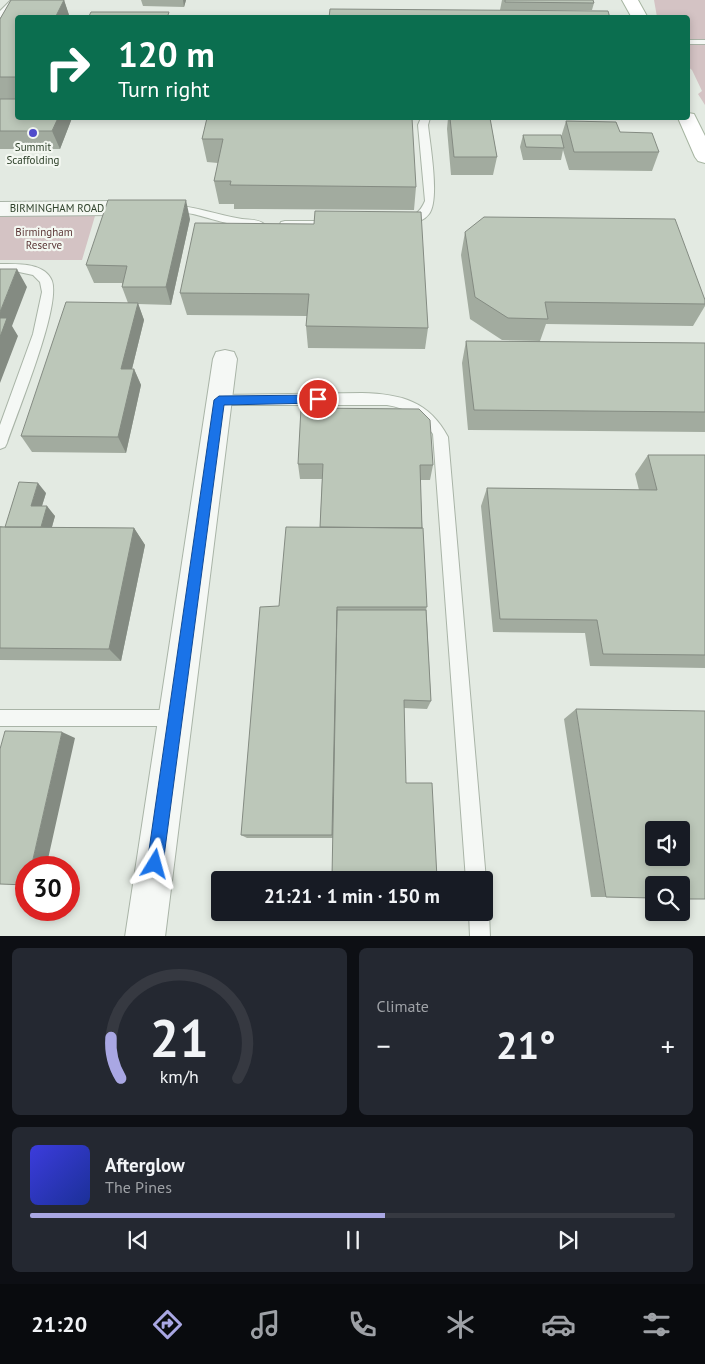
<!DOCTYPE html>
<meta charset="utf-8">
<style>
body{margin:0;font-family:"PT Sans",sans-serif;background:#242831;color:#f1f3f6;height:100vh;display:flex;flex-direction:column;font-size:19px;white-space:nowrap}
*{box-sizing:border-box;margin:0}
p{font-size:16px;color:#9ea1a6}
.icon{flex:none;width:28px;height:28px;fill:none;stroke:currentColor;stroke-width:2;stroke-linecap:round;stroke-linejoin:round}
.map{position:relative;height:936px;overflow:hidden}
.details{display:flex;flex-direction:column;gap:12px;padding:12px;background:#0d0f14;flex:1}
.details>*{flex:none}
.top-card{position:absolute;left:15px;top:15px;width:675px;height:105px;border-radius:5px;box-shadow:0 2px 8px #0003;background:#0b6e4f;color:#fff;overflow:hidden}
.controls{position:absolute;left:645px;top:821px;display:grid;gap:10px}
.controls a{display:grid;place-items:center;width:45px;height:45px;border-radius:5px;background:#171b24;box-shadow:0 2px 8px #0003;font-size:25px}
.speed{position:absolute;left:15px;top:856px;display:flex;gap:10px;font-size:25px;font-weight:700;text-align:center}
.speed>*{display:grid;place-content:center;width:65px;height:65px;border-radius:50%;background:#171b24;box-shadow:0 2px 8px #0003;line-height:1}
.speed .limit{border:8px solid #d22;background:#fff;color:#111}
.pin{position:absolute;display:grid;place-items:center;width:42px;height:42px;color:#fff;margin:-21px;border:2px solid #fff;border-radius:50%;box-shadow:0 1px 5px #0007}
.me{position:absolute;width:55px;margin:-28px;rotate:8deg;stroke-linejoin:round;filter:drop-shadow(0 0 4px #0008)}
.turn{display:flex;align-items:center;gap:18px;height:105px;padding:0 20px;font-size:22px}
.turn .icon{width:65px;height:65px;stroke-width:2.5}
.turn b{display:block;font-size:35px;line-height:42px}
.big{font-size:38px;font-weight:600;line-height:1.1}
.details .widget{flex:1;display:flex;flex-direction:column;justify-content:center;gap:8px;min-width:0;padding:0 18px;border-radius:8px;background:#242831}
.details .dial{align-items:center;gap:0}
.dial svg{height:130px;overflow:visible;fill:none;stroke:#363941;stroke-width:7;stroke-linecap:round;text-anchor:middle}
.dial text{fill:#f1f3f6;stroke:none}
.song{display:flex;align-items:center;gap:15px}
.cover{width:60px;height:60px;border-radius:8px;background:linear-gradient(135deg,hsl(240 70% 55%),hsl(230 70% 35%))}
.played{height:5px;border-radius:2px;background:linear-gradient(90deg,#a9a7e3 55%,#363941 55%)}
.keys{display:flex;justify-content:space-around;direction:ltr}
.heat{display:flex;justify-content:space-between;align-items:center;font-size:28px;direction:ltr}
.details .tiles{flex:1;display:grid;gap:12px;grid-template-columns:1fr 1fr}
.widget:last-child{grid-column:span 2}
.trip{position:absolute;left:211px;top:871px;width:282px;height:50px;border-radius:5px;background:#171b24;box-shadow:0 2px 8px #0003;font-weight:600;line-height:50px;text-align:center}
.tab-bar{display:flex;height:80px;justify-content:space-around;align-items:center;background:#090b0e;color:#9ea1a6}
.tab-bar .icon{width:35px;height:35px}
.tab-bar .selected{color:#a9a7e3}
.tab-bar b{font-size:22px;color:#f1f3f6}
.map>svg:first-child{display:block}
</style>
<div class="map">
<svg width="705" height="937" viewBox="0 0 705 937">
<rect width="100%" height="100%" fill="#e3eae2"/>
<path fill="#d4c3c4" d="M654,0H705V105L698,94L702,91L692,70L688,67V18L657,17Z
M0,215L95,216L82,260H0Z"/>
<g fill="none" stroke-linecap="round" stroke-linejoin="round">
<defs>
<path id="lane" d="M11,0H19L0,18V11Z
M688,40H705V44H688Z
M421,118H430L428,125C430,144 440,200 429,214C424,221 413,224 405,225L400,222L401,220C414,216 420,213 425,201L418,125Z
M170,205C195,206 217,215 242,219C249,220 259,219 264,224C255,234 207,217 193,214C184,212 175,213 166,210L165,208Z
M285,221H331L336,224L331,227L281,226L280,224L281,222Z
M0,264C16,264 45,262 52,281C61,307 17,413 7,443L5,447L0,449V425L33,334L42,292L40,282L33,275L19,272H0Z
M362,393C401,394 429,401 448,437L486,880L485,881L466,880L433,434C421,417 407,408 387,405H219L214,404L213,400L214,396L219,395Z
M0,710H175L181,712L183,718L181,724L175,726H0Z
M485,905L489,912L490,937H470L469,912H485Z"/>
<path id="street" d="M115,201L122,203L125,208L122,213L115,215L0,216V202Z
M225,350L234,352L237,359L165,937H125L213,359L216,352Z"/>
<path id="primary" d="M622,0H638L648,18H632Z
M688,113L694,114L705,136V163L698,161L695,157L678,118H688Z"/>
</defs>
<use href="#lane" stroke="#a9b4a7" stroke-width="2"/>
<use href="#street" stroke="#a9b4a7" stroke-width="2"/>
<use href="#primary" stroke="#a6b5a1" stroke-width="2"/>
<use href="#lane" fill="#f5f8f5" fill-rule="evenodd"/>
<use href="#street" fill="#f5f8f5" fill-rule="evenodd"/>
<use href="#primary" fill="#fff" fill-rule="evenodd"/>
</g>
<path fill="#a2ab9f" d="M11,0H64L70,18H18V118H72L60,149H0V19Z
M141,0H186L184,7L143,6Z
M502,0H593L594,3L592,10H500Z
M207,118L416,187L414,210L234,209V204H219L214,181L218,163L207,162L202,139Z
M448,118H490L497,157L493,175H451L447,129Z
M566,121L620,132L659,152L652,171L569,170L563,150L561,160H523L520,147L523,135L561,137Z
M190,219L171,305L138,304L144,320L132,369H134L141,385L126,453L32,452L21,436L128,303L122,287V283H94L86,265Z
M314,224L428,328L425,349L308,348L306,326L307,316L187,315L180,293Z
M465,232L705,304V306L693,326L546,324L540,341L502,340L470,319L461,255Z
M466,341L705,343V432L468,430L462,363Z
M648,455H705V668L590,666L585,633L493,632L481,506L487,488L639,490L635,474Z
M298,464L433,465L430,480H420L431,701L427,709L404,708L333,838H247L241,835L279,606L320,527L322,479H300Z
M46,493L42,506L55,516L52,527L134,528L145,545L121,661L0,660V526L5,527Z
M576,709L606,897H591L564,719Z"/>
<path fill="#848b82" d="M64,0L70,18H55Z
M183,0H186L184,7Z
M58,118H72L60,149L52,131Z
M186,200L190,219L171,305L166,287Z
M17,269L27,287L12,326L18,336L0,383V312Z
M138,303L144,320L128,385L121,369Z
M134,369L141,385L126,453L118,437Z
M38,483L46,493L39,515L31,506Z
M47,506L55,516L47,544L39,535Z
M134,528L145,545L121,661L109,649Z
M62,732L75,738L46,868H31Z"/>
<path fill="#bcc7b9" stroke="#848b82" fill-rule="evenodd" d="M11,0H64L55,18H18V77H0V19Z
M505,0H593L594,3L505,2Z
M330,9L608,11L610,18H329Z
M91,12H169L167,18H88Z
M0,99H18V118H58L52,131H0Z
M207,118H412L416,187L230,185L231,181H214L223,139H202Z
M450,118H490L497,157H454Z
M566,121L616,122L620,132L652,133L659,152H574Z
M523,135H561L564,148L526,147Z
M108,200H186L166,287H122L127,266L86,265Z
M315,211L421,212L428,328L306,326L309,294L180,293L195,223L314,224Z
M484,217L675,219L705,300V304L545,302L548,319L508,318L475,297L465,232Z
M0,269H17L0,312Z
M66,302L138,303L121,369H134L118,437L21,436Z
M0,318H7L0,337Z
M466,341L705,343V412L474,410Z
M301,408L419,409L430,420L433,465H420L422,528L320,527L323,464H298Z
M648,455H705V655L603,654L597,620L500,619L487,488L657,490Z
M19,482L38,483L31,506H47L41,527H5Z
M0,527L134,528L109,649L0,648Z
M286,527L423,528L427,607H337L332,835H241L260,607L279,606Z
M337,610H426L431,701L404,700L406,783H432L437,878L332,877Z
M576,709L705,711V899H681V885H654V898L606,897ZM654,830H681V858H654Z
M5,731L62,732L31,868H26V885L0,884V749Z"/>
<path fill="#1a73e8" stroke="#114b97" d="M318,395L324,399L318,403L224,405L163,864L161,869L155,872L150,869L147,864L214,400L219,396Z"/>
<circle fill="#504bcb" stroke="#f3f7f1" stroke-width="2" cx="33" cy="133" r="5"/>
<g text-anchor="middle" stroke-width="4.5" stroke-linejoin="round" paint-order="stroke">
<g font-size="11" fill="#2e412a" stroke="#f3f7f1">
<text x="33" y="151">Summit<tspan x="33" dy="13">Scaffolding</tspan></text>
</g>
<g font-size="11" fill="#2e412a" stroke="#f3f7f1">
<text x="57" y="212">BIRMINGHAM ROAD</text>
</g>
<g font-size="11" fill="#5d3838" stroke="#f3f7f1">
<text x="44" y="236">Birmingham<tspan x="44" dy="13">Reserve</tspan></text>
</g>
</g>
</svg>
<div class="controls">
<a><svg class="icon" aria-label="sound" viewBox="0 0 24 24"><path d="M4 9h4l5-4v14l-5-4H4zM17 9q2 3 0 6"/></svg></a>
<a><svg class="icon" aria-label="search" viewBox="0 0 24 24"><circle cx="10" cy="10" r="6"/><path d="M15 15l6 6"/></svg></a>
</div>
<div class="speed"><div class="limit">30</div></div>
<div class="pin" style="left:318px;top:399px;background:#d93025"><svg class="icon" aria-label="arrive" viewBox="0 0 24 24"><path d="M6 21V4h12l-3 4 3 4H6"/></svg></div>
<svg class="me" style="left:155px;top:864px" viewBox="-20 -20 40 40"><path d="M0-17L14 15 0 8-14 15z" fill="#1a73e8" stroke="#fff" stroke-width="4"/></svg>
<div class="trip">21:21 · 1 min · 150 m</div>
<div class="top-card">
<div class="turn"><svg class="icon" aria-label="right" viewBox="0 0 24 24"><path d="M7 20v-9h11M14 6l5 5-5 5"/></svg><div><b>120 m</b>Turn right</div></div>
</div>
</div>
<section class="details">
<div class="tiles">
<div class="widget dial"><svg viewBox="0 0 100 80">
<path d="M14 69A42 42 0 1 1 86 69"/>
<path d="M14 69A42 42 0 0 1 8 44" stroke="#a9a7e3"/>
<text x="50" y="56" font-size="32" font-weight="700">21</text>
<text x="50" y="72" font-size="11">km/h</text>
</svg></div>
<div class="widget"><p>Climate</p>
<div class="heat"><a>−</a><b class="big">21°</b><a>+</a></div>
</div>
<div class="widget">
<div class="song"><i class="cover"></i><div><b>Afterglow</b><p>The Pines</p></div></div>
<div class="played"></div>
<div class="keys"><svg class="icon" aria-label="previous" viewBox="0 0 24 24"><path d="M18 5L8 12l10 7zM5 5v14"/></svg><svg class="icon" aria-label="pause" viewBox="0 0 24 24"><path d="M8 5v14M16 5v14"/></svg><svg class="icon" aria-label="next" viewBox="0 0 24 24"><path d="M6 5l10 7-10 7zM19 5v14"/></svg></div>
</div>
</div>
</section>
<nav class="tab-bar">
<b>21:20</b>
<svg class="icon selected" aria-label="directions" viewBox="0 0 24 24"><path d="M12 3l9 9-9 9-9-9zM9 14v-3h6M13 9l2 2-2 2"/></svg>
<svg class="icon" aria-label="music" viewBox="0 0 24 24"><path d="M9 18V5l10-2v13"/><circle cx="6" cy="18" r="3"/><circle cx="16" cy="16" r="3"/></svg>
<svg class="icon" aria-label="phone" viewBox="0 0 24 24"><path d="M5 4h4l2 5-3 2q2 4 5 5l2-3 5 2v4C11 20 4 13 5 4z"/></svg>
<svg class="icon" aria-label="climate" viewBox="0 0 24 24"><path d="M12 3v18M4 7l16 10M4 17L20 7"/></svg>
<svg class="icon" aria-label="car" viewBox="0 0 24 24"><path d="M5 17H2v-5l4-1 3-4h7l3 4 3 1v5h-3M9 17h6M6 11h13"/><circle cx="7" cy="17" r="2"/><circle cx="17" cy="17" r="2"/></svg>
<svg class="icon" aria-label="filters" viewBox="0 0 24 24"><path d="M4 7h16M4 17h16"/><circle cx="9" cy="7" r="2"/><circle cx="15" cy="17" r="2"/></svg>
</nav>
